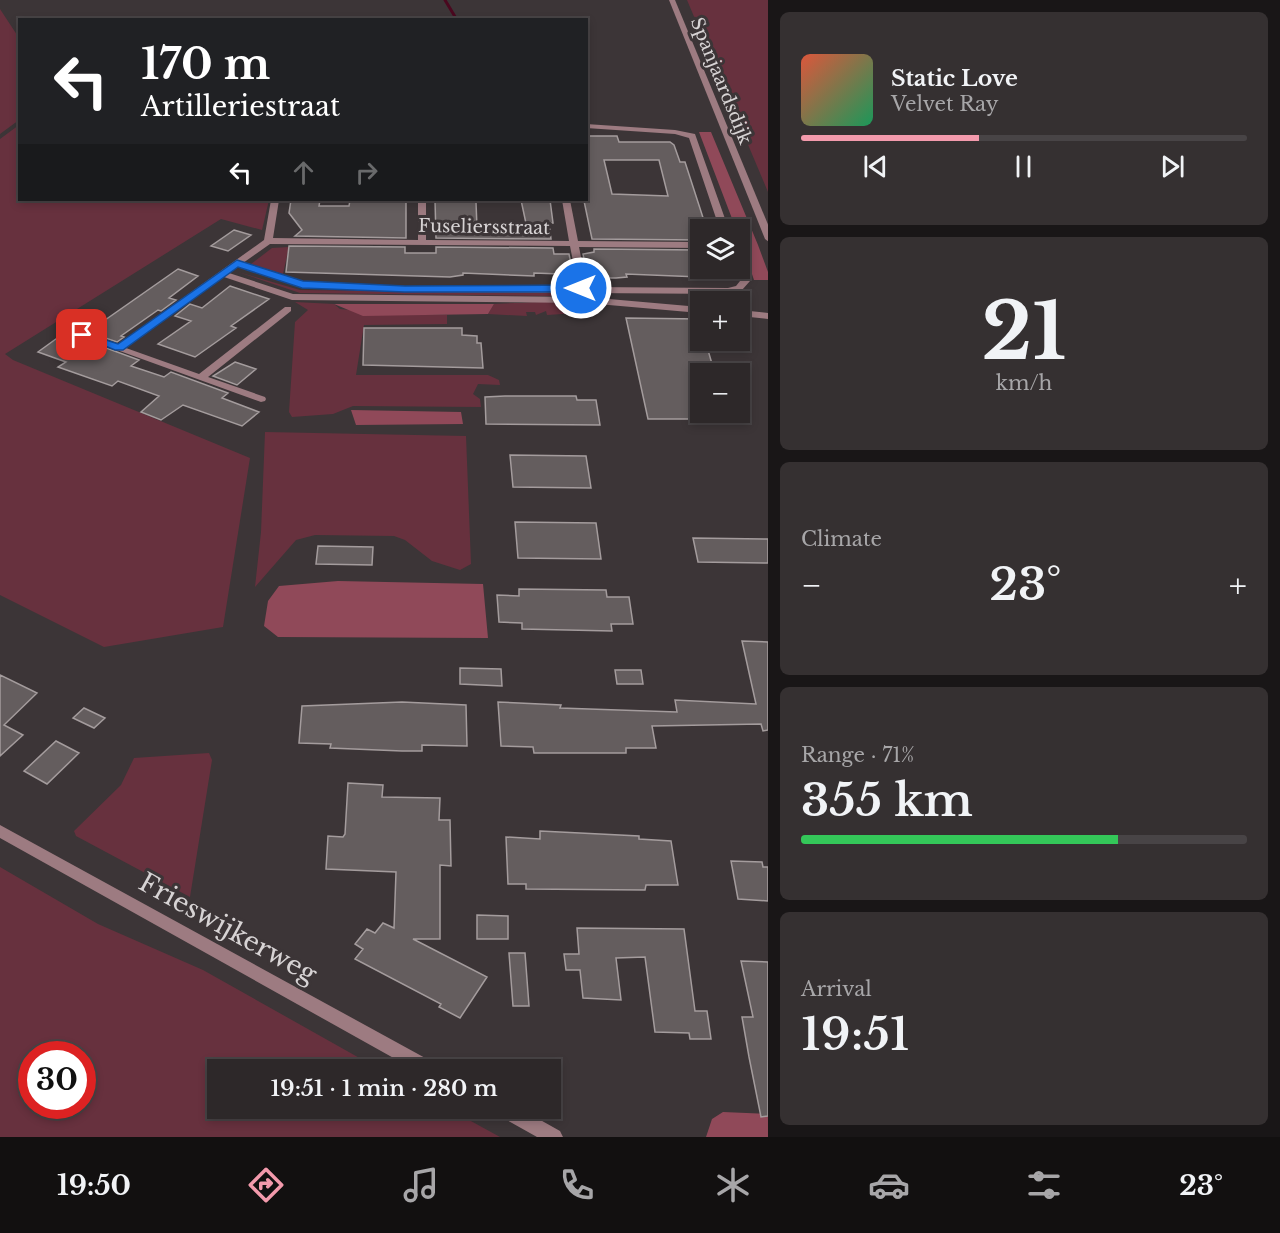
<!DOCTYPE html>
<meta charset="utf-8">
<style>
body{margin:0;font-family:"Libre Baskerville",serif;background:#353031;color:#f1f3f6;height:100vh;display:flex;flex-direction:column;font-size:22px;white-space:nowrap}
*{box-sizing:border-box;margin:0}
p{font-size:20px;color:#a7a6a8}
.icon{flex:none;width:33px;height:33px;fill:none;stroke:currentColor;stroke-width:2;stroke-linecap:round;stroke-linejoin:round}
.map{position:relative;flex:1;overflow:hidden}
.details{display:flex;flex-direction:column;gap:12px;padding:12px;background:#191617;width:512px}
.details>*{flex:none}
.top-card{position:absolute;left:18px;top:18px;width:570px;height:183px;border-radius:0px;box-shadow:0 3px 9px #0003,0 0 0 2px #484446;background:#202124;color:#fff;overflow:hidden}
.controls{position:absolute;left:690px;top:219px;display:grid;gap:12px}
.controls a{display:grid;place-items:center;width:60px;height:60px;border-radius:0px;background:#2d2829;box-shadow:0 3px 9px #0003,0 0 0 2px #484446;font-size:30px}
.speed{position:absolute;left:18px;top:1041px;display:flex;gap:12px;font-size:30px;font-weight:700;text-align:center}
.speed>*{display:grid;place-content:center;width:78px;height:78px;border-radius:50%;background:#2d2829;box-shadow:0 3px 9px #0003,0 0 0 2px #484446;line-height:1}
.speed .limit{border:9px solid #d22;background:#fff;color:#111}
.pin{position:absolute;display:grid;place-items:center;width:51px;height:51px;color:#fff;margin:-26px;border-radius:12px;box-shadow:0 3px 9px #0006}
.me{position:absolute;width:66px;margin:-33px;rotate:270deg;stroke-linejoin:round;filter:drop-shadow(0 0 4px #0008)}
.turn{display:flex;align-items:center;gap:21px;height:126px;padding:0 24px;font-size:27px}
.turn .icon{width:78px;height:78px;stroke-width:2.5}
.turn b{display:block;font-size:42px;line-height:51px}
.lanes{display:flex;align-items:center;height:57px;padding:0 24px;background:#0003;justify-content:center;gap:30px;direction:ltr}
.lanes .off{opacity:.35}
.big{font-size:45px;font-weight:600;line-height:1.1}
.details .widget{flex:1;display:flex;flex-direction:column;justify-content:center;gap:9px;min-width:0;padding:0 21px;border-radius:9px;background:#353031}
.details .dial{align-items:center;gap:0}
.dial b{font-size:78px;line-height:1}
.song{display:flex;align-items:center;gap:18px}
.cover{width:72px;height:72px;border-radius:9px;background:linear-gradient(135deg,hsl(10 70% 55%),hsl(150 70% 35%))}
.played{height:6px;border-radius:3px;background:linear-gradient(90deg,#f39aac 40%,#484446 40%)}
.keys{display:flex;justify-content:space-around;direction:ltr}
.heat{display:flex;justify-content:space-between;align-items:center;font-size:33px;direction:ltr}
.charge{height:9px;border-radius:4px;background:linear-gradient(90deg,#34c759 71%,#484446 0)}
.trip{position:absolute;left:207px;top:1059px;width:354px;height:60px;border-radius:0px;background:#2d2829;box-shadow:0 3px 9px #0003,0 0 0 2px #484446;font-weight:600;line-height:60px;text-align:center}
.tabs{display:flex;height:96px;justify-content:space-around;align-items:center;background:#121010;color:#a7a6a8}
.tabs .icon{width:42px;height:42px}
.tabs .selected{color:#f39aac}
.tabs b{font-size:27px;color:#f1f3f6}
main{display:flex;flex:1;min-height:0}
.map>svg:first-child{display:block}
</style>
<main>
<div class="map">
<svg width="769" height="1137" viewBox="0 0 769 1137">
<rect width="100%" height="100%" fill="#3c3537"/>
<path fill="#67313e" fill-rule="evenodd" d="M687,0H768V192Z
M0,9L19,38V120L0,134Z
M19,125L20,200H269L262,230L221,219L5,354L13,360L250,458L223,627L104,647L0,595V139Z
M289,247L283,274L251,264L272,248Z
M238,272L300,290L570,293L553,296L300,293Z
M295,302L334,304L340,309L400,315H447V324L364,325L356,375H488L499,380L500,385L478,384L473,394L480,399L481,407L353,406L333,414L292,417L289,412L295,322L308,310Z
M515,303C532,303 568,297 578,313L547,315L546,311L536,315L535,312H526L527,316L488,314L494,304Z
M265,432L466,436L471,564L460,570L432,561L405,540L394,536L315,535L296,540L255,587L261,532Z
M209,753L212,760L190,897L76,836L74,831L121,785L134,758Z
M0,867L98,924L203,970L379,1069L218,1070V1108L449,1109L500,1137H0ZM32,1054H82V1106H32Z"/>
<path fill="#904959" d="M699,132H711L758,245L768,272V280H754L740,238V230L736,229Z
M334,304H494L488,314L363,316Z
M351,410L461,412L463,424L356,425Z
M338,581L483,584L488,638L278,637L264,626L268,601L279,586Z
M723,1112L768,1114V1137H706L712,1119Z"/>
<g fill="none" stroke-linecap="round" stroke-linejoin="round">
<path stroke="#4a081f" stroke-width="3" d="M445,0L457,20"/>
</g>
<path fill="#645d5e" stroke="#a49c9d" stroke-width="1.5" fill-rule="evenodd" d="M586,136H617L619,142H670L674,145L680,162H685L707,230H700V240L592,239L584,201ZM604,160H659L668,196L612,194Z
M291,200H320L319,206H349L350,200H406V238L295,236L302,230L289,213Z
M435,200L476,202L477,228H527L521,200H550L553,223H549L551,239L436,238Z
M234,230L251,235L228,251L211,246Z
M289,246L405,247V253H436V247L553,248L554,254H569L574,278H562L561,274L534,273V276L463,273V275L450,277L286,272Z
M594,249L700,250V277L626,274L627,277L616,278H588L583,254L594,252Z
M178,269L198,276L169,298L176,300L161,311L158,310L121,336L124,337L117,342L88,332Z
M230,286L269,299L231,326L236,328L195,357L158,344L191,321L175,316L190,304L202,308Z
M626,318L700,319V340H705L715,374H700V419H648Z
M364,328H462V335L477,336V343H481L483,368L363,365Z
M60,336L74,342L79,338L139,360L131,366L164,377L171,372L228,393L222,398L259,412L242,426L183,405L161,420L141,412L159,396L118,381L112,386L58,367L66,362L38,352Z
M235,362L256,369L237,385L213,376Z
M505,396H576L577,400H596L600,425L486,424L485,397Z
M510,455L586,456L591,488L513,487Z
M515,522L596,523L601,559L518,558Z
M693,538L768,539V563L698,562Z
M318,546L373,547L372,565L316,564Z
M519,589L606,590L607,597H629L633,624H611L612,631L522,629V623L499,622L497,595L519,596Z
M742,641L768,642V730L763,731L761,724L652,726L656,748H626V753H534L533,747L501,746L498,702L561,705L560,708L677,712L675,700L756,704Z
M460,668L501,669L502,686L460,684Z
M615,670H641L643,684H617Z
M0,675L37,693L4,725L23,735L0,756Z
M402,702L466,705L467,746L422,745V751H402L330,748L331,744L299,743L302,706Z
M84,708L105,718L94,728L73,718Z
M56,741L79,753L47,784L24,771Z
M348,783L383,785L382,797L440,798L439,820H450L451,866L440,865V939H413L487,977L460,1018L439,1007L441,1004L355,959L363,949L355,944L367,929L375,933L383,923L394,928L396,872L326,869L328,836L343,837L345,834Z
M540,831L639,836V839L671,841L678,885H646L645,890L526,889V884H508L506,837L540,839Z
M731,861L762,862L763,867H768V901L738,899Z
M477,915L508,916V939H477Z
M577,928L684,929L695,1011H707L711,1039H690L689,1033L655,1032L645,957L616,958L621,1000L583,998L580,970H566L564,954H579Z
M509,953H525L529,1006H513Z
M741,961L768,962V1116L761,1117L749,1057L742,1017H753Z"/>
<g fill="none" stroke-linecap="round" stroke-linejoin="round">
<path fill="#9d7b81" fill-rule="evenodd" d="M586,124L675,130L695,134L729,230H720L689,138L675,134L586,128Z
M271,200H279L273,238L418,240V200H426V240L569,241L562,200H570L578,241L700,242V248L579,247L587,287L728,288L736,286L740,281L736,268H740V265L745,268L750,281L742,290L729,294L588,293L586,297L700,307V313L586,303L292,300L224,277L126,348L199,374L285,307H291V311L208,377L265,397L266,399L265,401L261,402L59,329L64,326L67,327L117,345L264,240ZM270,244L570,246L578,287L405,286L303,282L243,263ZM238,267L302,288L405,292L579,293L581,297L293,294L229,273Z
M740,310L769,313V319L740,316Z
M0,825L438,1065L440,1070H415L0,838Z
M494,1108H519L560,1131L563,1137H537L496,1114Z"/>
<path fill="#9d7b81" fill-rule="evenodd" d="M669,0H675L769,227V242L765,239Z"/>
</g>
<path fill="#1a73e8" stroke="#114b97" stroke-width="1.5" d="M237,260L303,281L405,286L581,285L586,288L581,292H405L302,288L238,267L123,350H115L77,335L82,332L118,344Z"/>
<g text-anchor="middle" stroke-width="6" stroke-linejoin="round" paint-order="stroke">
<g font-size="18" fill="#d7d3d4" stroke="#3c3537">
<text transform="translate(721 81) rotate(68)" y="6">Spanjaardsdijk</text>
<text transform="translate(484 227) rotate(1)" y="6">Fuseliersstraat</text>
</g>
<g font-size="26" fill="#d7d3d4" stroke="#3c3537">
<text transform="translate(228 928) rotate(29)" y="9">Frieswijkerweg</text>
</g>
</g>
</svg>
<div class="controls">
<a><svg class="icon" aria-label="layers" viewBox="0 0 24 24"><path d="M12 4l9 5-9 5-9-5zM3 14l9 5 9-5"/></svg></a>
<a>+</a>
<a>−</a>
</div>
<div class="speed"><div class="limit">30</div></div>
<div class="pin" style="left:82px;top:335px;background:#d93025"><svg class="icon" aria-label="arrive" viewBox="0 0 24 24"><path d="M6 21V4h12l-3 4 3 4H6"/></svg></div>
<svg class="me" style="left:581px;top:288px" viewBox="-20 -20 40 40"><circle r="17" fill="#1a73e8" stroke="#fff" stroke-width="3"/><path d="M0-11L8 9 0 5-8 9z" fill="#fff"/></svg>
<div class="trip">19:51 · 1 min · 280 m</div>
<div class="top-card">
<div class="turn"><svg class="icon" aria-label="left" viewBox="0 0 24 24"><path d="M17 20v-9H6M10 6l-5 5 5 5"/></svg><div><b>170 m</b>Artilleriestraat</div></div>
<div class="lanes"><svg class="icon" aria-label="left" viewBox="0 0 24 24"><path d="M17 20v-9H6M10 6l-5 5 5 5"/></svg><svg class="icon off" aria-label="ahead" viewBox="0 0 24 24"><path d="M12 20V5M6 11l6-6 6 6"/></svg><svg class="icon off" aria-label="right" viewBox="0 0 24 24"><path d="M7 20v-9h11M14 6l5 5-5 5"/></svg></div>
</div>
</div>
<section class="details">
<div class="widget">
<div class="song"><i class="cover"></i><div><b>Static Love</b><p>Velvet Ray</p></div></div>
<div class="played"></div>
<div class="keys"><svg class="icon" aria-label="previous" viewBox="0 0 24 24"><path d="M18 5L8 12l10 7zM5 5v14"/></svg><svg class="icon" aria-label="pause" viewBox="0 0 24 24"><path d="M8 5v14M16 5v14"/></svg><svg class="icon" aria-label="next" viewBox="0 0 24 24"><path d="M6 5l10 7-10 7zM19 5v14"/></svg></div>
</div>
<div class="widget dial"><b>21</b><p>km/h</p></div>
<div class="widget"><p>Climate</p>
<div class="heat"><a>−</a><b class="big">23°</b><a>+</a></div>
</div>
<div class="widget"><p>Range · 71%</p><b class="big">355 km</b><div class="charge"></div></div>
<div class="widget"><p>Arrival</p><b class="big">19:51</b></div>
</section>
</main>
<nav class="tabs">
<b>19:50</b>
<svg class="icon selected" aria-label="directions" viewBox="0 0 24 24"><path d="M12 3l9 9-9 9-9-9zM9 14v-3h6M13 9l2 2-2 2"/></svg>
<svg class="icon" aria-label="music" viewBox="0 0 24 24"><path d="M9 18V5l10-2v13"/><circle cx="6" cy="18" r="3"/><circle cx="16" cy="16" r="3"/></svg>
<svg class="icon" aria-label="phone" viewBox="0 0 24 24"><path d="M5 4h4l2 5-3 2q2 4 5 5l2-3 5 2v4C11 20 4 13 5 4z"/></svg>
<svg class="icon" aria-label="climate" viewBox="0 0 24 24"><path d="M12 3v18M4 7l16 10M4 17L20 7"/></svg>
<svg class="icon" aria-label="car" viewBox="0 0 24 24"><path d="M5 17H2v-5l4-1 3-4h7l3 4 3 1v5h-3M9 17h6M6 11h13"/><circle cx="7" cy="17" r="2"/><circle cx="17" cy="17" r="2"/></svg>
<svg class="icon" aria-label="filters" viewBox="0 0 24 24"><path d="M4 7h16M4 17h16"/><circle cx="9" cy="7" r="2"/><circle cx="15" cy="17" r="2"/></svg>
<b>23°</b>
</nav>
